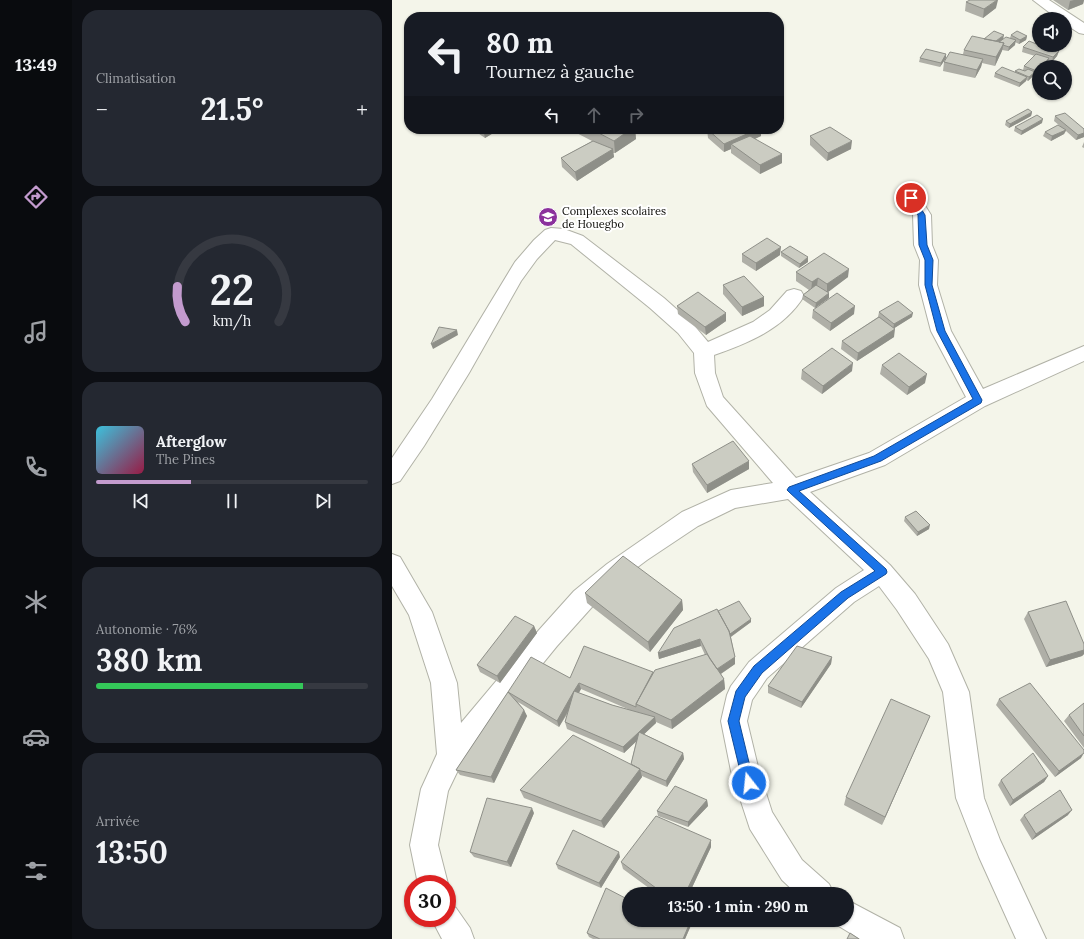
<!DOCTYPE html>
<html lang="fr">
<meta charset="utf-8">
<style>
body{margin:0;font-family:Lora,serif;background:#242831;color:#f1f3f6;height:100vh;display:flex;flex-direction:column;font-size:15px;white-space:nowrap}
*{box-sizing:border-box;margin:0}
p{font-size:13px;color:#9ea1a6}
.icon{flex:none;width:22px;height:22px;fill:none;stroke:currentColor;stroke-width:2;stroke-linecap:round;stroke-linejoin:round}
.map{position:relative;flex:1;overflow:hidden}
.side{display:flex;flex-direction:column;gap:10px;padding:10px;background:#0d0f14;width:320px}
.side>*{flex:none}
.top-card{position:absolute;left:12px;top:12px;width:380px;height:122px;border-radius:16px;box-shadow:0 1px 3px #0004;background:#171b24;color:#f1f3f6;overflow:hidden}
.tools{position:absolute;left:640px;top:12px;display:grid;gap:8px}
.tools a{display:grid;place-items:center;width:40px;height:40px;border-radius:50%;background:#171b24;box-shadow:0 1px 3px #0004;font-size:20px}
.speed{position:absolute;left:12px;top:875px;display:flex;gap:8px;font-size:20px;font-weight:700;text-align:center}
.speed>*{display:grid;place-content:center;width:52px;height:52px;border-radius:50%;background:#171b24;box-shadow:0 1px 3px #0004;line-height:1}
.speed .limit{border:6px solid #d22;background:#fff;color:#111}
.pin{position:absolute;display:grid;place-items:center;width:34px;height:34px;color:#fff;margin:-17px;border:2px solid #fff;border-radius:50%;box-shadow:0 1px 4px #0007}
.me{position:absolute;width:44px;margin:-22px;rotate:344deg;stroke-linejoin:round;filter:drop-shadow(0 0 3px #0008)}
.turn{display:flex;align-items:center;gap:14px;height:84px;padding:0 16px;font-size:18px}
.turn .icon{width:52px;height:52px;stroke-width:2.5}
.turn b{display:block;font-size:28px;line-height:34px}
.lanes{display:flex;align-items:center;height:38px;padding:0 16px;background:#0003;justify-content:center;gap:20px;direction:ltr}
.lanes .off{opacity:.35}
.big{font-size:30px;font-weight:800;line-height:1.1}
.side .card{flex:1;display:flex;flex-direction:column;justify-content:center;gap:6px;min-width:0;padding:0 14px;border-radius:16px;background:#242831}
.side .dial{align-items:center;gap:0}
.dial svg{height:104px;overflow:visible;fill:none;stroke:#363941;stroke-width:7;stroke-linecap:round;text-anchor:middle}
.dial text{fill:#f1f3f6;stroke:none}
.song{display:flex;align-items:center;gap:12px}
.cover{width:48px;height:48px;border-radius:6px;background:linear-gradient(135deg,hsl(190 70% 55%),hsl(340 70% 35%))}
.played{height:4px;border-radius:2px;background:linear-gradient(90deg,#c39bce 35%,#363941 35%)}
.keys{display:flex;justify-content:space-around;direction:ltr}
.heat{display:flex;justify-content:space-between;align-items:center;font-size:22px;direction:ltr}
.charge{height:6px;border-radius:3px;background:linear-gradient(90deg,#34c759 76%,#363941 0)}
.trip{position:absolute;left:230px;top:887px;width:232px;height:40px;border-radius:20px;background:#171b24;box-shadow:0 1px 3px #0004;font-weight:800;line-height:40px;text-align:center}
main{display:flex;flex:1;min-height:0}
.tab-bar{display:flex;flex-direction:column;width:72px;justify-content:space-around;align-items:center;background:#090b0e;color:#9ea1a6}
.tab-bar .icon{width:28px;height:28px}
.tab-bar .active{color:#c39bce}
.tab-bar b{font-size:18px;color:#f1f3f6}
.map>svg:first-child{display:block}
</style>
<main>
<nav class="tab-bar">
<b>13:49</b>
<svg class="icon active" aria-label="directions" viewBox="0 0 24 24"><path d="M12 3l9 9-9 9-9-9zM9 14v-3h6M13 9l2 2-2 2"/></svg>
<svg class="icon" aria-label="music" viewBox="0 0 24 24"><path d="M9 18V5l10-2v13"/><circle cx="6" cy="18" r="3"/><circle cx="16" cy="16" r="3"/></svg>
<svg class="icon" aria-label="phone" viewBox="0 0 24 24"><path d="M5 4h4l2 5-3 2q2 4 5 5l2-3 5 2v4C11 20 4 13 5 4z"/></svg>
<svg class="icon" aria-label="climate" viewBox="0 0 24 24"><path d="M12 3v18M4 7l16 10M4 17L20 7"/></svg>
<svg class="icon" aria-label="car" viewBox="0 0 24 24"><path d="M5 17H2v-5l4-1 3-4h7l3 4 3 1v5h-3M9 17h6M6 11h13"/><circle cx="7" cy="17" r="2"/><circle cx="17" cy="17" r="2"/></svg>
<svg class="icon" aria-label="filters" viewBox="0 0 24 24"><path d="M4 7h16M4 17h16"/><circle cx="9" cy="7" r="2"/><circle cx="15" cy="17" r="2"/></svg>
</nav>
<section class="side">
<div class="card"><p>Climatisation</p>
<div class="heat"><a>−</a><b class="big">21.5°</b><a>+</a></div>
</div>
<div class="card dial"><svg viewBox="0 0 100 80">
<path d="M14 69A42 42 0 1 1 86 69"/>
<path d="M14 69A42 42 0 0 1 8 42" stroke="#c39bce"/>
<text x="50" y="56" font-size="32" font-weight="700">22</text>
<text x="50" y="72" font-size="11">km/h</text>
</svg></div>
<div class="card">
<div class="song"><i class="cover"></i><div><b>Afterglow</b><p>The Pines</p></div></div>
<div class="played"></div>
<div class="keys"><svg class="icon" aria-label="previous" viewBox="0 0 24 24"><path d="M18 5L8 12l10 7zM5 5v14"/></svg><svg class="icon" aria-label="pause" viewBox="0 0 24 24"><path d="M8 5v14M16 5v14"/></svg><svg class="icon" aria-label="next" viewBox="0 0 24 24"><path d="M6 5l10 7-10 7zM19 5v14"/></svg></div>
</div>
<div class="card"><p>Autonomie · 76%</p><b class="big">380 km</b><div class="charge"></div></div>
<div class="card"><p>Arrivée</p><b class="big">13:50</b></div>
</section>
<div class="map">
<svg width="692" height="939" viewBox="0 0 692 939">
<rect width="100%" height="100%" fill="#f4f5ea"/>
<g fill="none" stroke-linecap="round" stroke-linejoin="round">
<defs>
<path id="minor" d="M641,0H657L692,23V34L687,33L673,24V19H666Z
M519,192L525,193L539,215L540,245L546,260L545,285L559,331L591,389L692,346V361L593,406L493,465L418,492L498,565L523,594L556,644L577,692L592,798L608,840L654,939H624L587,857L564,798L551,692L537,659L505,610L487,586L462,602L375,678L360,700L355,721L367,771L380,812L410,860L437,884L442,894H405L390,880L358,829L339,771L329,721L335,695L339,686L357,662L444,588L472,570L396,499L343,508L306,526L255,560L231,578L200,607L165,646L69,764L56,791L46,845L56,884L55,885V884H26L18,845L29,789L45,754L39,683L17,615L0,586V554L8,557L40,612L65,683L69,723L147,630L182,591L215,564L290,512L339,490L381,483L315,406L303,373L302,353L286,333L258,308L179,244L163,240L145,259L129,281L77,373L32,446L8,481L0,484V458L40,399L123,262L142,240L153,230L159,228L172,229L191,236L272,298L300,323L316,342L361,322L378,310L395,291L402,289L409,291L412,296C392,329 356,343 322,355L323,373L331,397L404,478L477,453L574,397L539,331L527,285L528,260L522,245L521,215L510,197L513,193Z
M455,900L508,928L512,939H468L445,925L442,920H455Z
M55,904L64,908L78,928L82,939H50L39,918H55Z"/>
</defs>
<use href="#minor" stroke="#b1b2a7" stroke-width="2"/>
<use href="#minor" fill="#fff" fill-rule="evenodd"/>
</g>
<path fill="#afafa7" fill-rule="evenodd" d="M661,0H692L691,4L676,10Z
M574,2L604,8L591,18L573,11Z
M619,35L635,36L634,40L627,44L623,42V45L616,51L610,50L603,66L590,63L589,67L583,78L551,71L552,62L571,54L572,50L592,39H611L618,38Z
M631,47L667,51L665,56L660,62L656,60V63L644,75L642,74L641,76L636,81L634,80V81L627,87L602,77L603,73L623,72V71L631,70L632,66L643,56L630,52Z
M554,54V58L548,67L527,62L528,58Z
M640,112L639,116L617,128L613,125L614,121Z
M663,116L692,129V137L684,140L674,131L672,134L659,141L651,136L653,132L668,126L662,121Z
M650,123L629,135L622,131L623,127Z
M80,129H108L93,138Z
M128,129H140L134,133Z
M177,129H243L244,139L223,153H221L222,157L185,181L170,167L169,158L200,141Z
M248,129H256L253,131Z
M315,129H369V136L363,139L390,163L368,174L339,153V149L332,152L316,138Z
M418,136L459,149L435,161L418,145Z
M692,142V148L690,147Z
M389,252L416,257V262L407,268L389,256Z
M350,254L388,255L364,271L350,262Z
M404,272L456,277L435,292L437,298L423,308L410,299L411,295L417,290L404,281Z
M331,285L372,297V306L350,316L331,294Z
M285,306L334,321L314,335L286,314Z
M421,310L462,314L438,331L420,318Z
M487,312L520,317L502,328V337L465,361L449,349L450,341L486,317Z
M490,365L533,383L515,395L488,374Z
M410,370L460,371L430,394L409,379Z
M300,464L357,469L315,493L301,472Z
M513,517L537,529L525,536L512,521Z
M193,593L290,600L291,610L258,652L195,603Z
M326,611L359,622L339,637L343,657V664L329,674L332,679L333,689L280,729L264,722V723L252,734L291,753L292,759L275,787L250,776V777L212,828L132,798L128,790L239,764L244,741L232,753L175,729L173,722L176,713L167,727L126,702L132,710L135,716L102,783L68,775L64,770L116,692L261,672L313,655L309,646L267,659L266,653ZM189,689L238,710L220,705L187,693Z
M636,612L692,644V654L690,656L654,667L632,619Z
M142,626L145,633L108,683L88,672L85,665Z
M440,657L439,664L409,708L376,693V686Z
M607,699L689,758L663,777L604,705Z
M692,703V748L672,721L677,715Z
M538,716L490,825L452,805L454,797Z
M656,776L652,782L618,806L606,785L609,780Z
M315,800L316,806L296,827L266,816L265,811Z
M142,813L119,867L82,857L78,852Z
M632,815H676L640,840L628,820Z
M319,847L297,894H265L231,869L229,862Z
M228,857L209,888L166,869L164,864Z
M237,920H299L300,923L293,939H201L197,937L195,933Z"/>
<path fill="#8e8f88" d="M605,0H606L604,8L591,18L592,9Z
M682,0H692L691,4L676,10L678,1Z
M612,35L611,40L602,47L603,42Z
M635,36L634,40L627,44L628,40Z
M624,40L623,45L616,51L617,47Z
M612,43L610,51L603,66L604,57Z
M667,51L665,56L660,62L661,57Z
M554,54V58L548,67L549,63Z
M657,58L656,63L652,67H649Z
M591,59L589,67L583,78L585,70Z
M647,69V72L644,75L645,71Z
M643,72L641,76L636,81L637,77Z
M635,77L634,81L627,87L628,83Z
M640,112L639,116L617,128L618,124Z
M651,119L650,123L629,135L630,131Z
M91,129H108L93,138Z
M133,129H140L134,133Z
M239,129H243L244,139L223,153L222,141Z
M366,129H369V136L344,147L339,144V149L332,152V144Z
M674,130L672,134L659,141L660,136Z
M692,133V137L684,140L686,135Z
M460,141L459,149L435,161L436,153Z
M221,149L222,157L185,181L183,172Z
M390,154V163L368,174V165Z
M389,247L388,255L364,271V263Z
M416,257V262L407,268L408,264Z
M457,269L456,277L435,293V284Z
M426,278L425,286L419,291L420,282Z
M437,293V298L423,308L424,303Z
M372,297V306L350,316V307Z
M463,306L462,314L438,331L439,323Z
M334,313V321L314,335L313,327Z
M521,313L520,317L501,329L502,324Z
M503,329L502,337L465,361L466,353Z
M65,330L66,335L41,349L39,344Z
M461,363L460,371L430,394L431,386Z
M535,374L533,383L515,395L517,387Z
M357,461V469L315,493V485Z
M538,525L537,529L525,536L526,532Z
M290,600L291,610L258,652L256,642Z
M359,619V622L337,638V634Z
M142,626L145,633L108,683L105,676Z
M308,639L309,646L267,659L266,653Z
M692,650V654L690,656L654,667L658,660Z
M343,657V664L324,677V670Z
M440,657L439,664L409,708L410,702Z
M332,679L333,689L280,729L279,720Z
M187,683L189,689L184,697L182,691Z
M182,691L184,697L167,727L165,721Z
M132,710L135,716L102,783L99,777Z
M538,716L534,725L490,825L493,817Z
M263,717L264,723L232,753L231,747Z
M291,753L292,759L275,787L274,781Z
M692,753L689,758L663,777L667,771Z
M248,769L250,777L212,828L209,821Z
M656,776L652,782L618,806L621,800Z
M315,800L316,806L296,827V822Z
M140,808L142,813L119,867L115,862Z
M680,810L676,815L640,840L644,834Z
M319,840V847L297,894H293Z
M227,852L228,857L209,888L207,883Z
M299,920L300,923L293,939H291Z"/>
<path fill="#cbccc2" stroke="#8e8f88" d="M578,0H605L592,9L574,2Z
M602,31L612,35L604,41L592,39Z
M625,31L635,36L628,40L619,35Z
M580,36L612,43L604,57L572,50Z
M614,37L624,40L617,47L611,45L612,43L607,42Z
M637,41L647,45L667,51L661,57L631,47Z
M534,49L554,54L549,63L528,58Z
M558,52L591,59L585,70L552,62Z
M644,54L657,58L649,67H647V69L645,71L632,66Z
M610,67L635,77L628,83L603,73Z
M627,69L633,71L636,69L643,72L637,77L623,71Z
M636,109L640,112L618,124L614,121Z
M673,113L692,129V133L686,135L663,116Z
M645,115L651,119L630,131L623,127Z
M666,125L674,130L660,136L653,132Z
M438,127L460,141L436,153L418,136Z
M199,129H239L222,141Z
M315,129H366L332,144Z
M358,136L390,154L368,165L339,144Z
M201,141L221,149L183,172L169,158Z
M375,238L389,247L364,263L350,254Z
M398,246L416,257L408,264L389,252Z
M432,253L457,269L435,284L426,278L420,282L404,272Z
M352,276L372,297L350,307L331,285Z
M424,285L437,293L424,303L411,295Z
M306,292L334,313L313,327L285,306Z
M445,293L463,306L439,323L421,310Z
M506,301L521,313L502,324L487,312Z
M487,317L503,329L466,353L450,341Z
M47,327L65,330L39,344Z
M440,348L461,363L431,386L410,370Z
M507,353L535,374L517,387L490,365Z
M341,441L357,461L315,485L300,464Z
M524,511L538,525L526,532L513,517Z
M231,556L290,600L256,642L193,593Z
M347,601L359,619L338,634L337,631L326,611Z
M674,601L692,644V650L658,660L636,612Z
M325,609L337,631L343,657L325,669L318,659L308,639L266,653L282,628Z
M123,616L142,626L105,676L85,665Z
M192,646L261,672L244,704V707L187,683L182,691L220,705L263,717L247,732L291,753L274,781L248,770V769L239,764L247,732L231,747L173,722L182,691L165,721L116,692L139,657L178,678Z
M405,646L440,657L410,702L376,686Z
M315,654L332,679L279,720L244,704L263,670Z
M638,683L692,750V753L667,771L607,699Z
M116,692L132,710L99,777L64,770Z
M499,699L538,716L493,817L454,797Z
M692,703V736L677,715Z
M181,735L248,769L209,821L128,790Z
M641,753L656,776L621,800L609,780Z
M283,786L315,800L296,822L265,811Z
M668,790L680,810L644,834L632,815Z
M95,798L140,808L115,862L78,852Z
M264,816L319,840L293,894H272L229,862Z
M181,830L227,852L207,883L164,864Z
M214,888L237,900V920H299L291,939H208L195,933Z
M458,933L467,939H455Z"/>
<path fill="#1a73e8" stroke="#114b97" d="M519,195L521,196L533,215L535,245L541,260L540,285L553,331L590,400L589,403L489,461L407,491L494,569L495,572L494,574L456,598L370,673L353,697L347,721L362,783L361,787L357,789L353,787L351,783L336,721L344,691L362,666L449,592L483,571L397,492L395,490L397,487L482,456L581,399L545,331L533,285V260L527,245L526,215L515,198Z"/>
<defs>
<symbol id="school-disc" viewBox="-11 -11 22 22"><circle r="9.5" fill="#8b309c" stroke="#fff"/><path d="M0-5L7-2L0 1L-7-2ZM-4 1L0 2.5L4 1V4Q0 6-4 4Z" fill="#fff"/></symbol>
</defs>
<g fill-rule="evenodd">
<use href="#school-disc" x="145" y="206" width="22" height="22"/>
</g>
<g text-anchor="middle" stroke-width="4" stroke-linejoin="round" paint-order="stroke">
<g font-size="11" fill="#0c0c08" stroke="#fff" text-anchor="start">
<text x="170" y="215">Complexes scolaires<tspan x="170" dy="13">de Houegbo</tspan></text>
</g>
</g>
</svg>
<div class="tools">
<a><svg class="icon" aria-label="sound" viewBox="0 0 24 24"><path d="M4 9h4l5-4v14l-5-4H4zM17 9q2 3 0 6"/></svg></a>
<a><svg class="icon" aria-label="search" viewBox="0 0 24 24"><circle cx="10" cy="10" r="6"/><path d="M15 15l6 6"/></svg></a>
</div>
<div class="speed"><div class="limit">30</div></div>
<div class="pin" style="left:519px;top:198px;background:#d93025"><svg class="icon" aria-label="arrive" viewBox="0 0 24 24"><path d="M6 21V4h12l-3 4 3 4H6"/></svg></div>
<svg class="me" style="left:357px;top:783px" viewBox="-20 -20 40 40"><circle r="17" fill="#1a73e8" stroke="#fff" stroke-width="3"/><path d="M0-11L8 9 0 5-8 9z" fill="#fff"/></svg>
<div class="trip">13:50 · 1 min · 290 m</div>
<div class="top-card">
<div class="turn"><svg class="icon" aria-label="left" viewBox="0 0 24 24"><path d="M17 20v-9H6M10 6l-5 5 5 5"/></svg><div><b>80 m</b>Tournez à gauche</div></div>
<div class="lanes"><svg class="icon" aria-label="left" viewBox="0 0 24 24"><path d="M17 20v-9H6M10 6l-5 5 5 5"/></svg><svg class="icon off" aria-label="ahead" viewBox="0 0 24 24"><path d="M12 20V5M6 11l6-6 6 6"/></svg><svg class="icon off" aria-label="right" viewBox="0 0 24 24"><path d="M7 20v-9h11M14 6l5 5-5 5"/></svg></div>
</div>
</div>
</main>
